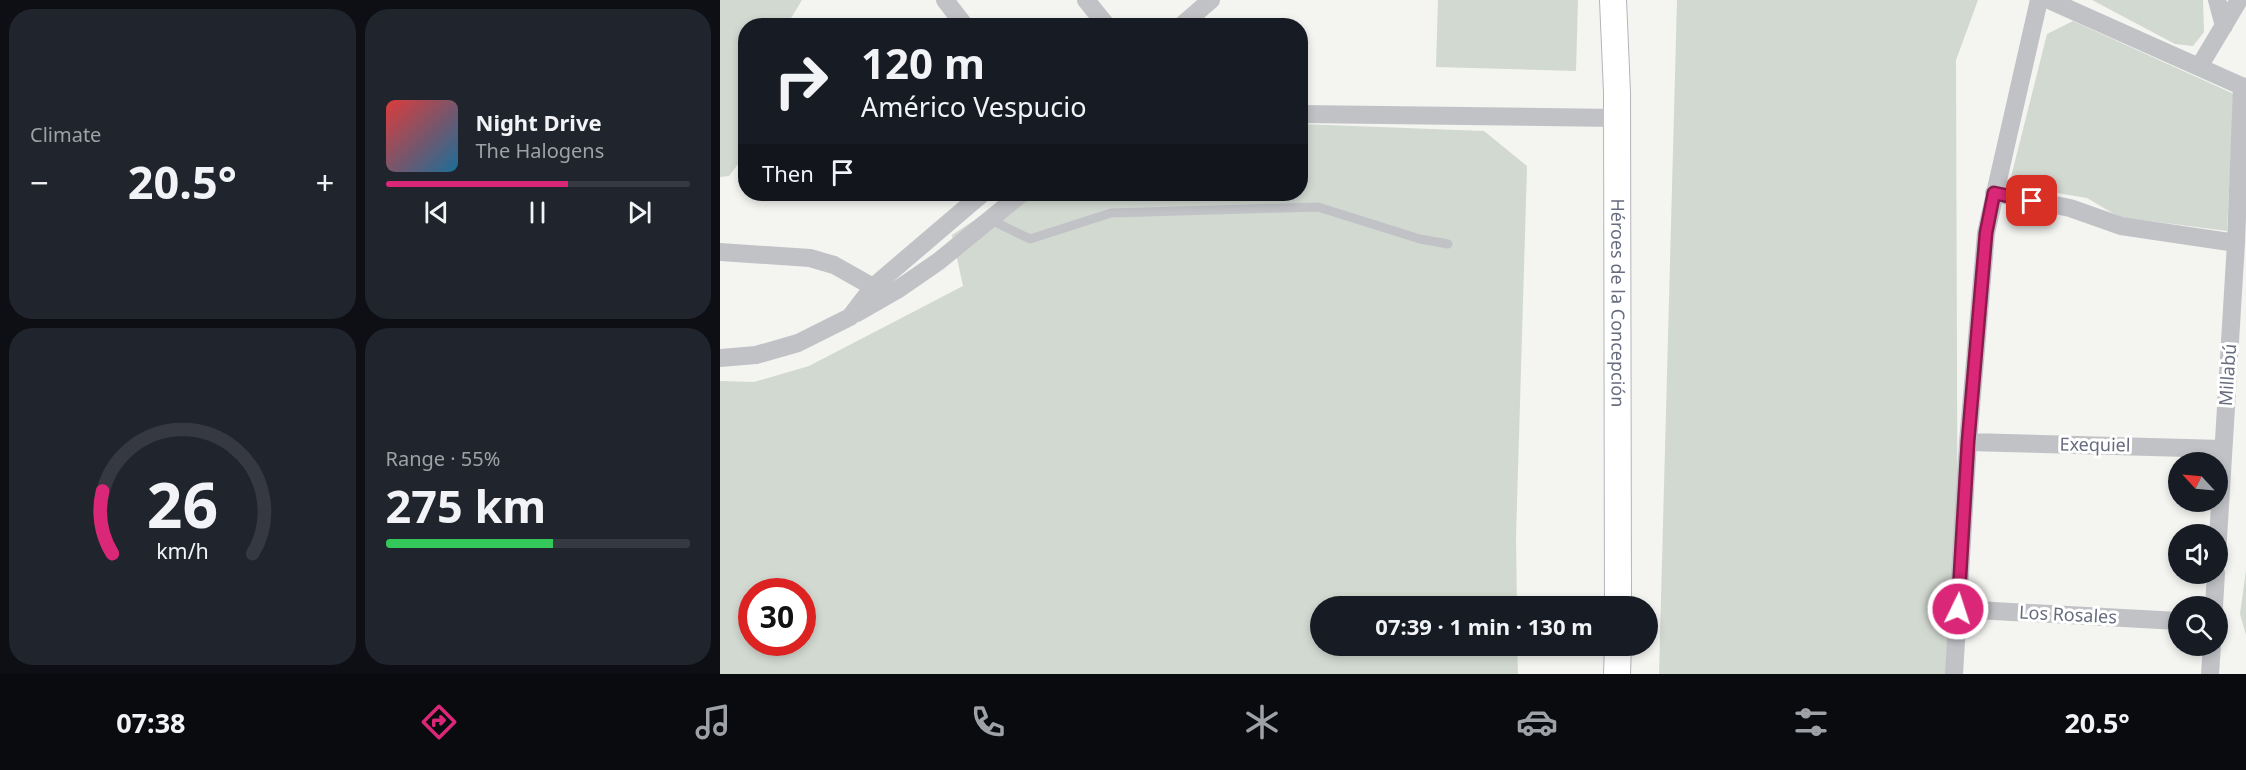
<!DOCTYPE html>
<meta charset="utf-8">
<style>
body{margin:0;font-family:"Noto Sans",sans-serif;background:#20242c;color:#f1f3f6;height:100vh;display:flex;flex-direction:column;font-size:22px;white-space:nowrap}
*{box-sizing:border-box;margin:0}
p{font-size:20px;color:#9ea1a6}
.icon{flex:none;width:33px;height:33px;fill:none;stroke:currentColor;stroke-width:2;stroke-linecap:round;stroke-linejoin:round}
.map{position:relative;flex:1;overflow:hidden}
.drawer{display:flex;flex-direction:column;gap:9px;padding:9px;background:#0d0f14;width:720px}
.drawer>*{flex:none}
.banner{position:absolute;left:18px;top:18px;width:570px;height:183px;border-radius:24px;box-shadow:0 3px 9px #0003;background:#171b24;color:#f1f3f6;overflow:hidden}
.needle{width:39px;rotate:296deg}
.buttons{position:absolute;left:1448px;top:452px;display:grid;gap:12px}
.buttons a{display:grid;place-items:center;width:60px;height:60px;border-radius:50%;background:#171b24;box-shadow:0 3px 9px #0003;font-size:30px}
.speed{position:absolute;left:18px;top:578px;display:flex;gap:12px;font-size:30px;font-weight:700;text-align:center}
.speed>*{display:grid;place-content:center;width:78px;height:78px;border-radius:50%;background:#171b24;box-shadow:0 3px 9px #0003;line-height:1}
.speed .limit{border:9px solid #d22;background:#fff;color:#111}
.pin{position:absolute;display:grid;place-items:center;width:51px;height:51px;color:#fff;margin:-26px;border-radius:12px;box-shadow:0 3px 9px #0006}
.me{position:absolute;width:66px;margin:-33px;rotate:4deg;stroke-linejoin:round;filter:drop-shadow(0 0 4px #0008)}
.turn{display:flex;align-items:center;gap:21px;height:126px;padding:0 24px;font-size:27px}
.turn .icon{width:78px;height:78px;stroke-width:2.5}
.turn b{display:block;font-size:42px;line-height:51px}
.then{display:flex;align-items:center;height:57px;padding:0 24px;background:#0003;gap:12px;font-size:22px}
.big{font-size:45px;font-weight:700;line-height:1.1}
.drawer .tile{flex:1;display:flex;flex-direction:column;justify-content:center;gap:9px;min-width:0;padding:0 21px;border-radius:24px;background:#20242c}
.drawer .dial{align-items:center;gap:0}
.dial svg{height:156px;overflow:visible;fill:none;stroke:#363941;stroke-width:7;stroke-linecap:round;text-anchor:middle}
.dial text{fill:#f1f3f6;stroke:none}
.song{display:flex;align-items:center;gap:18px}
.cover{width:72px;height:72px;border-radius:9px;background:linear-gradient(135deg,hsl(0 70% 55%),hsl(200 70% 35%))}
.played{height:6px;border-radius:3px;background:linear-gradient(90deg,#db2777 60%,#363941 60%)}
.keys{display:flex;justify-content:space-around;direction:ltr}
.heat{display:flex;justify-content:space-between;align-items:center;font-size:33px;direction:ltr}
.charge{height:9px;border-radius:4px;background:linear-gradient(90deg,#34c759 55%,#363941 0)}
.drawer .tiles{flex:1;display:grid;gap:9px;grid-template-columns:repeat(2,1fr)}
.trip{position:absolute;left:590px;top:596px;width:348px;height:60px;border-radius:30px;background:#171b24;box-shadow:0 3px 9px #0003;font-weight:700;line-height:60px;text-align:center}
.menu{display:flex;height:96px;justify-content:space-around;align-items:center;background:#090b0e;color:#9ea1a6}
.menu .icon{width:42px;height:42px}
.menu .active{color:#db2777}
.menu b{font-size:27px;color:#f1f3f6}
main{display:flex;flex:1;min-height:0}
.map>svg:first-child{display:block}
</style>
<main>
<section class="drawer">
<div class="tiles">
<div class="tile"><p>Climate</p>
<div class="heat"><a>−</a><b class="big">20.5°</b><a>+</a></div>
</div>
<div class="tile">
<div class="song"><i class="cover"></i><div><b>Night Drive</b><p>The Halogens</p></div></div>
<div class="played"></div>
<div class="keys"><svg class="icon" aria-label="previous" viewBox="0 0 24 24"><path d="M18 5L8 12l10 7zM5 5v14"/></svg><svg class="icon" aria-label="pause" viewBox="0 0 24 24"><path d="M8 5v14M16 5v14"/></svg><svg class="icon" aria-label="next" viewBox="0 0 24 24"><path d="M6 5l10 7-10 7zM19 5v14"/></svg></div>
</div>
<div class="tile dial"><svg viewBox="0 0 100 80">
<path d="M14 69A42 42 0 1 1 86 69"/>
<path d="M14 69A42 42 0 0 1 9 37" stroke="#db2777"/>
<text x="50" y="56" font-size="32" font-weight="700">26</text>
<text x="50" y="72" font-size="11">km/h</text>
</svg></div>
<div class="tile"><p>Range · 55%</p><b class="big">275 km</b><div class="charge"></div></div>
</div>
</section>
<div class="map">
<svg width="1526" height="674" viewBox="0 0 1526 674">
<rect width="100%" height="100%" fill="#f4f4f1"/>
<path fill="#d2d9d1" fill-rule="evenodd" d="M0,0H82L67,25L26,26L25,96C14,116 20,137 22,159L9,176L0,177Z
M718,0H858L856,71L716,67Z
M957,0H1258L1236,60L1238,674H939Z
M1372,0H1483L1484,32L1473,46L1455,44Z
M1353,21L1514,94L1507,231L1399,217L1367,198L1289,185L1327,34Z
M581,124L764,131L807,166L796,538L797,606H600V645H797L798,674H0V381L34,382L89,366L243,286L232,235L294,194H580ZM32,591H82V642H32Z
M1526,570V635L1520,614Z"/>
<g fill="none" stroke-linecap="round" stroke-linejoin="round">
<defs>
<g id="secondary">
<path id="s1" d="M893,0L897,92L898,606"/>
<path d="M897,674L898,645"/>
</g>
</defs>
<use href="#secondary" stroke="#b3b5bb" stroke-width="28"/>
<path stroke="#c1c2c6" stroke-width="9" d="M269,219L310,239L391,213L598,207L700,239L728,244"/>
<path stroke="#c1c2c6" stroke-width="18" d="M225,0L245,26
M366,0L387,26
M1329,0L1526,88
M1497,0L1504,26
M461,26L491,0
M1479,67L1519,0
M580,114L897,118
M1274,193L1350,208L1401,226L1516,243
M0,252L90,258L114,265L153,287
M137,313L177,290L219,261L301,194
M0,358L36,355L78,343L130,317L153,287L262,194
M1248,442L1503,449
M1497,555L1516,243L1522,86
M1494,606L1496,573
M1238,609L1458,621
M1234,674L1248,442L1266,233L1319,0
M1490,674L1492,645"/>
<use href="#secondary" stroke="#fff" stroke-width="26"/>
</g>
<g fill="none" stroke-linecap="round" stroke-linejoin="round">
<defs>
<path id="route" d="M1238,609L1248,442L1266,233L1274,193L1312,201"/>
</defs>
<use href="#route" stroke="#8e194d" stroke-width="15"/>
<use href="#route" stroke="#db2777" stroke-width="10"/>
</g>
<g text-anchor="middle" stroke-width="6" stroke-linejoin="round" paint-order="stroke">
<g font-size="18" fill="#676d7f" stroke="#fff">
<text dy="6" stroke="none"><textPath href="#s1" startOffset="303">Héroes de la Concepción</textPath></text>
<text transform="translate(1508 375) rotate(-86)" y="6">Millabú</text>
<text transform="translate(1375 445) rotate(1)" y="6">Exequiel</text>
<text transform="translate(1348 615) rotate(3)" y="6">Los Rosales</text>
</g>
</g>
</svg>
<div class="buttons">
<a><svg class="needle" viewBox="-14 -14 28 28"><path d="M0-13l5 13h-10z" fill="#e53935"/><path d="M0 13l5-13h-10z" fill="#9ea1a6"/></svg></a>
<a><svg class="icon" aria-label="sound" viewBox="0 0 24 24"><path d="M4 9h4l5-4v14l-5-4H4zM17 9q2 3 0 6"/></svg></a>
<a><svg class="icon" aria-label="search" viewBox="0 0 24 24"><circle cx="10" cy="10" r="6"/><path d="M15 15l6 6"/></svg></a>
</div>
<div class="speed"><div class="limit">30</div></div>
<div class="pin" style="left:1312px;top:201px;background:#d93025"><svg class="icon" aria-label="arrive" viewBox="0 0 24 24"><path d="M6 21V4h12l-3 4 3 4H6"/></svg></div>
<svg class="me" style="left:1238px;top:609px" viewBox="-20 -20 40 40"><circle r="17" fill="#db2777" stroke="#fff" stroke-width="3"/><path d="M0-11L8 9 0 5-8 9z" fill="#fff"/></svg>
<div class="trip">07:39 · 1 min · 130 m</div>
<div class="banner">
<div class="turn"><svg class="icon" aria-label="right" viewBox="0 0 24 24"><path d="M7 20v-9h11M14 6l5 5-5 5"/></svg><div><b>120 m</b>Américo Vespucio</div></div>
<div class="then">Then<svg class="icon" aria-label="arrive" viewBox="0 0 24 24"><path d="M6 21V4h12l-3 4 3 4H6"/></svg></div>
</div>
</div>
</main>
<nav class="menu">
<b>07:38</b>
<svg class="icon active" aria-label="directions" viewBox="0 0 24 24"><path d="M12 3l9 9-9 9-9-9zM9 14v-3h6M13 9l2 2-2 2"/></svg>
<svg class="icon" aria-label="music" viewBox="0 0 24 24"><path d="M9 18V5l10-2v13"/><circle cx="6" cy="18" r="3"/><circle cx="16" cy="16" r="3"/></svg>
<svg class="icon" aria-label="phone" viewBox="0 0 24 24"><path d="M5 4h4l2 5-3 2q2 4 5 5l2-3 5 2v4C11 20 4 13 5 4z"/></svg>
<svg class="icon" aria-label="climate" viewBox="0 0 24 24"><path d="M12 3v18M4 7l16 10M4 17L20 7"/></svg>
<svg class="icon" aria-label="car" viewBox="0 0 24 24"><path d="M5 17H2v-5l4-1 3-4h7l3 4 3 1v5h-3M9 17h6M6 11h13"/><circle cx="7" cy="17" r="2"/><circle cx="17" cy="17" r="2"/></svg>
<svg class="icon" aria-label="filters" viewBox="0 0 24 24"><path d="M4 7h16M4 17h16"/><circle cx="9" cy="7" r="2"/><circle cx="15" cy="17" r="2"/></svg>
<b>20.5°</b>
</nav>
